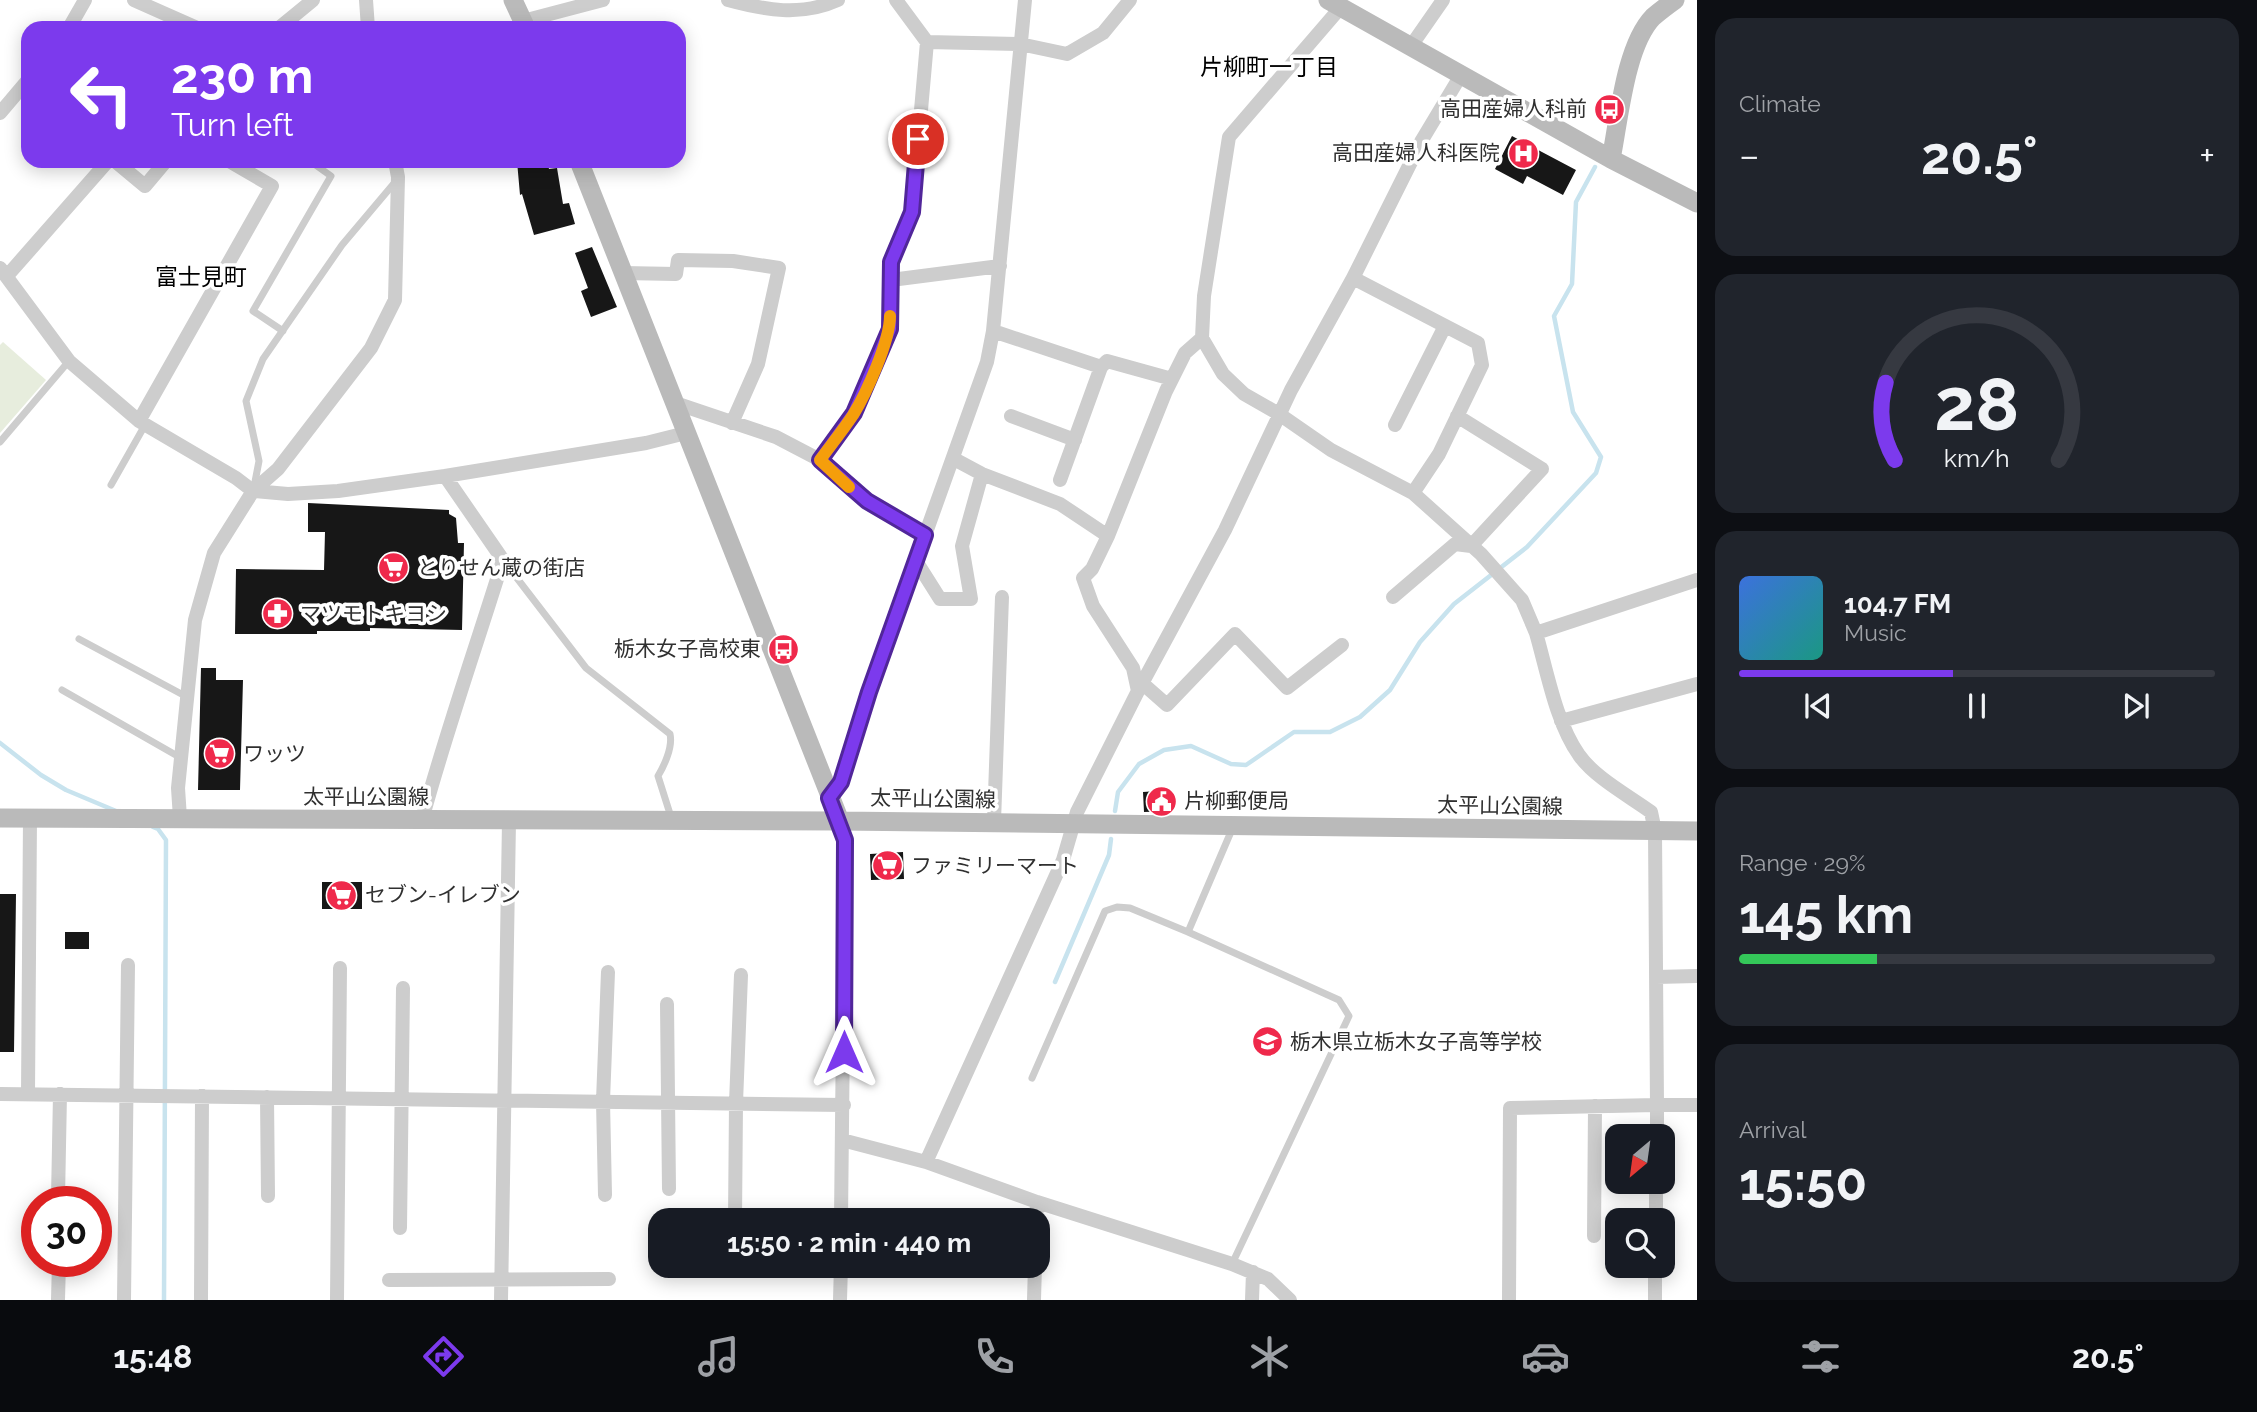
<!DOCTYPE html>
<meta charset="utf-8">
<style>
body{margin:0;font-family:Raleway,"Noto Sans JP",sans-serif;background:#20242c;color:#f1f3f6;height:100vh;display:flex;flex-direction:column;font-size:26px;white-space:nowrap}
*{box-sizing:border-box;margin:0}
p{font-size:23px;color:#9ea1a6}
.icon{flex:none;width:38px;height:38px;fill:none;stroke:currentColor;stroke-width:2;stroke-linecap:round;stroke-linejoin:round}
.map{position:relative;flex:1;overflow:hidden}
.drawer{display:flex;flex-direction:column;gap:18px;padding:18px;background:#0d0f14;width:560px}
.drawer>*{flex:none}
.hud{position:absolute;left:21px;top:21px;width:665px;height:147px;border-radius:21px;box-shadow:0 4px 18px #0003;background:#7c3aed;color:#fff;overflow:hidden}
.needle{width:46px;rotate:209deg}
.tools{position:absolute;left:1605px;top:1124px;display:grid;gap:14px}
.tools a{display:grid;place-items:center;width:70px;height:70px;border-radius:14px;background:#171b24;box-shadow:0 4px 18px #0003;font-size:35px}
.speed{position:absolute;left:21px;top:1186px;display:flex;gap:14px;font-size:35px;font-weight:700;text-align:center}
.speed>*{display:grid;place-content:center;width:91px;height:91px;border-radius:50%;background:#171b24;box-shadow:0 4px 18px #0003;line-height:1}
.speed .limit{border:10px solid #d22;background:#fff;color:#111}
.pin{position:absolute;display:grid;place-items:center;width:60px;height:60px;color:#fff;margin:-30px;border:4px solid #fff;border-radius:50%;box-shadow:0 2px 7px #0007}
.me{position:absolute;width:77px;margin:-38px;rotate:0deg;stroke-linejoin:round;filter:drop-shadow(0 0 5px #0008)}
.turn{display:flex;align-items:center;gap:24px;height:147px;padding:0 35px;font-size:32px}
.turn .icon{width:91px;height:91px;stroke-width:2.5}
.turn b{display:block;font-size:49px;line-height:60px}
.big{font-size:52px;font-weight:700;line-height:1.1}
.drawer .tile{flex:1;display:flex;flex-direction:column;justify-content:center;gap:10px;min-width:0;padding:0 24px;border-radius:21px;background:#20242c}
.drawer .dial{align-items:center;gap:0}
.dial svg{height:182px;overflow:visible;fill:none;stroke:#363941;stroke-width:7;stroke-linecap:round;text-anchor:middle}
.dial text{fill:#f1f3f6;stroke:none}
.song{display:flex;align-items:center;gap:21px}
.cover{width:84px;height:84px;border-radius:10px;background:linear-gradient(135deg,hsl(220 70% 55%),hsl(170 70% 35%))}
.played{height:7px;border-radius:4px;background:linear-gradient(90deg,#7c3aed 45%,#363941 45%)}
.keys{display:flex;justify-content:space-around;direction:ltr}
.heat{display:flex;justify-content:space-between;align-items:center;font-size:38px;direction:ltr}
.charge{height:10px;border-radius:5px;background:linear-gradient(90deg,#34c759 29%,#363941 0)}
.trip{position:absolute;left:648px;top:1208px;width:402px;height:70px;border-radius:21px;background:#171b24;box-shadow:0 4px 18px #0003;font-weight:700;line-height:70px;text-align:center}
.tab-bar{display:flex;height:112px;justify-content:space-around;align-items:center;background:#090b0e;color:#9ea1a6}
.tab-bar .icon{width:49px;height:49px}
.tab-bar .on{color:#7c3aed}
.tab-bar b{font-size:32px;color:#f1f3f6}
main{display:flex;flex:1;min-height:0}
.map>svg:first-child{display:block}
</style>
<main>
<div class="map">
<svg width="1697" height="1300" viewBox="0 0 1697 1300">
<rect width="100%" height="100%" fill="#fff"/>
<path fill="#e7eddd" d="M3,342L46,380L0,433V345Z"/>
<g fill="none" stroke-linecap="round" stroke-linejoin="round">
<path stroke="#c8e3ee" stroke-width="4.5" d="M0,743L41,775L66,790L116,811
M1115,811L1118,792L1139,764L1164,750L1191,746L1231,764L1246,765L1294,732H1330L1360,717L1390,690L1420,642L1454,604L1527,547L1596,473L1601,457L1573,412L1554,316L1572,284L1576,202L1595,167
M153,827L158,829L166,840L164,1300
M1055,982L1109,855L1111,839"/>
</g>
<path fill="#171717" d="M1512,136L1576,170L1563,195L1527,176L1523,184L1495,169Z
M517,161H547L549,169L557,168L563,204L569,203L575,224L534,235L522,194L520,195Z
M592,247L617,307L591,317L581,291L588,288L575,253Z
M308,503L449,510V514L456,518L458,543H464L462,630L370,628V631H317V634H235L236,569L324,570L325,532H308Z
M201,668H216V680H243L240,790H198Z
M1172,790L1173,811L1144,812L1143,792Z
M903,852L904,879L871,880L870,854Z
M322,882H362V909H322Z
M0,894H16L14,1052H0Z
M65,932H89V949H65Z"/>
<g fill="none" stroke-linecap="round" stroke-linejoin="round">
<path stroke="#cdcdcd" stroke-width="7" d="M283,331L253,311L331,176L310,161
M0,442L69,361
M111,485L145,425
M254,487L259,461L246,401L263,359L342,245L396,181
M503,560L586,668L670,734C673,747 664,766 658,776L671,817
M79,639L187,697
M62,690L181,758
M1188,932L1339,1000L1349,1016L1232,1264
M1032,1078L1105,911L1117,907L1130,908L1188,932L1233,827"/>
<path stroke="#cdcdcd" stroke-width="14" d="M134,0L197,28
M366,0L368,28
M728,0C765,10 801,17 838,0
M1341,7L1229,137L1204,296L1202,338L1223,374L1244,394L1279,414L1331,450L1413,493L1481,554L1522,600L1536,633
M523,21L603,0
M69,28L85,0
M279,28L313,0
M927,42L1020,44L1067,54L1103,33L1130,0
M1411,46L1443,0
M0,113L28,80
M115,161L145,186L166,161
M0,268L69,361L139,421L236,478L253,491L288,494L338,491L445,476
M623,273L676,274L678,260L733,261L779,268L758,364L732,423
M7,276L108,161
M1353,278L1478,343L1482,365L1439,454L1413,493
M891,280L1000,266
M993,331L1101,367L1060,480
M1101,367L1107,361L1172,379
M675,403L776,437L820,460L856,493L879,509L925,535
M1011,416L1075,440
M139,421L272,186L229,161
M1395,425L1445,326
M954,459L982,474L1060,504L1108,536
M820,460L854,413L890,329L891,262L912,212L927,42L896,0
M916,561L940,599H971L962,546L982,474
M1393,597L1455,544L1471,546L1542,469L1457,416
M1142,683L1167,705L1235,634L1287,688L1342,645
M1138,691L1133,668L1093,606L1083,578L1092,569L1108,536L1166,391L1185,353L1202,338
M1561,721L1697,684
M829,798L841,782L869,692L987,362L993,331L1025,0
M180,818L178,788L195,620L214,553L253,491L278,469L371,348L395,300L398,177L395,161
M422,820C446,732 476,647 503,560L445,476L646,443L686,433
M840,821L845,840L841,1220
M994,822L1002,597
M1656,977L1697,976
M667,1004L669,1189
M0,1094L844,1105
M28,1094L30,817
M267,1097L268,1196
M1657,1136V1105H1697
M842,1140L926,1162L1037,1202L1232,1264L1268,1279L1290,1300
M926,1162L1063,860L1077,812L1138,691L1225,530L1291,390L1353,278L1422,140L1461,75
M605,1195L603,1101L608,972
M58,1198L60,1094
M735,1220L736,1103L741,975
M1036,1220L1037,1202
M1656,1220V1181
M400,1228L403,988
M1594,1236L1595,1106
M389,1280L609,1279
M58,1300L59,1262
M124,1300L128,965
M201,1300L202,1096
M337,1300L340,968
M501,1300L509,821
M840,1300L841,1265
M1034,1300L1035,1265
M1252,1300L1253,1272
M1509,1300L1510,1108L1657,1105L1655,831L1651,812C1629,796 1594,777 1579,755C1556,723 1547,671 1536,633L1697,580
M1655,1300V1265"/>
<path stroke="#bababa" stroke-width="19" d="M513,0L526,28
M1328,0L1611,159L1697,203
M1611,159C1619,120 1625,46 1653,17C1660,11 1668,5 1675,0
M579,161L840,821
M0,818L840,821L1697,831"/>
</g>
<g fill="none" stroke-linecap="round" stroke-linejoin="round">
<defs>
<path id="route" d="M844,1052L845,840L829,798L841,782L869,692L925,535L867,501L820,460L854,413L890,329L891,262L912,212L918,139"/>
</defs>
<use href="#route" stroke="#51269a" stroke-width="18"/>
<use href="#route" stroke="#7c3aed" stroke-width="12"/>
<path stroke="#f59e0b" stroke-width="12" d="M849,487L820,460C831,445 843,430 853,415C866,394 890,341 890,316"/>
</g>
<defs>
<symbol id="bus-disc" viewBox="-11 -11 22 22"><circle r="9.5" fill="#ef294b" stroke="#fff"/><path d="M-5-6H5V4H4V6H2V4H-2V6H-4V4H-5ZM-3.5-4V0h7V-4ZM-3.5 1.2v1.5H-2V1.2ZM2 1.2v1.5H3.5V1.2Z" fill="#fff"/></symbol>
<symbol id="hospital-disc" viewBox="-11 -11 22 22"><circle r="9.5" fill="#ef294b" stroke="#fff"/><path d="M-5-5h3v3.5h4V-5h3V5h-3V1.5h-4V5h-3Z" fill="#fff"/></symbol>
<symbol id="supermarket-disc" viewBox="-11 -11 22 22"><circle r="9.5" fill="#ef294b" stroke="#fff"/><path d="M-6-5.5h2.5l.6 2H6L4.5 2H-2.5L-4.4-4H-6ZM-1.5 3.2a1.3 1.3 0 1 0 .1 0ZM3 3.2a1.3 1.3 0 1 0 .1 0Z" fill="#fff"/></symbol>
<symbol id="pharmacy-disc" viewBox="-11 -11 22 22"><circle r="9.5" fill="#ef294b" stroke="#fff"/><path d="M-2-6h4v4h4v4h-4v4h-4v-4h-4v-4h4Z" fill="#fff"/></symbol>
<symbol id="civic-disc" viewBox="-11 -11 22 22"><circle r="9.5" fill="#ef294b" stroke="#fff"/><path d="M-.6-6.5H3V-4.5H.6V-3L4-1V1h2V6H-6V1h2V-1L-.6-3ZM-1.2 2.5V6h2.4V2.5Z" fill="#fff"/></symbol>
<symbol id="school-disc" viewBox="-11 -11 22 22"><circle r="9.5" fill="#ef294b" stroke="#fff"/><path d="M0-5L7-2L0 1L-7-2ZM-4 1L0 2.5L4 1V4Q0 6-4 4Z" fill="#fff"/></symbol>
</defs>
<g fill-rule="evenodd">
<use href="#bus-disc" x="1592" y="92" width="35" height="35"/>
<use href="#hospital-disc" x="1506" y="136" width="35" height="35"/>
<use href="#supermarket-disc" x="376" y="550" width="35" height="35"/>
<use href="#pharmacy-disc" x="260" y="596" width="35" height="35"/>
<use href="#bus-disc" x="766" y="632" width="35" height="35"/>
<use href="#supermarket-disc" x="202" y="736" width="35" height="35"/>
<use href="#civic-disc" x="1144" y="784" width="35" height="35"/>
<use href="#supermarket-disc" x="870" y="848" width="35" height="35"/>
<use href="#supermarket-disc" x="324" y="878" width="35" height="35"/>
<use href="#school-disc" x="1250" y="1024" width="35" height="35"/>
</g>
<g text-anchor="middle" stroke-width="7" stroke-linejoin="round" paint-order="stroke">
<g font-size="21" fill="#303030" stroke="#fff" text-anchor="start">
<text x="1587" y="116" text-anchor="end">高田産婦人科前</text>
<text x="1500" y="160" text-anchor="end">高田産婦人科医院</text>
<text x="417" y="575">とりせん蔵の街店</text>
<text x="300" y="621">マツモトキヨシ</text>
<text x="761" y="656" text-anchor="end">栃木女子高校東</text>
<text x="243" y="761">ワッツ</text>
<text x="1184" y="808">片柳郵便局</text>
<text x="911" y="873">ファミリーマート</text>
<text x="365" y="902">セブン-イレブン</text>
<text x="1290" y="1049">栃木県立栃木女子高等学校</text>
</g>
<g font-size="21" fill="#303030" stroke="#fff">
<text x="366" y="804">太平山公園線</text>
<text transform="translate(933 799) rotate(1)" y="7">太平山公園線</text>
<text transform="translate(1500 806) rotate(1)" y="7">太平山公園線</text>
</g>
<g font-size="23" fill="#000" stroke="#fff">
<text x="1269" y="75">片柳町一丁目</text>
<text x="201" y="285">富士見町</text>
</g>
</g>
</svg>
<div class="tools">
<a><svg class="needle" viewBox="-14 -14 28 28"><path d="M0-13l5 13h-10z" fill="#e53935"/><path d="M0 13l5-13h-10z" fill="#9ea1a6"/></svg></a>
<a><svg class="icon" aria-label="search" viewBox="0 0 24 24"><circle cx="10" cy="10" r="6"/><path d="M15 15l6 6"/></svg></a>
</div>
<div class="speed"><div class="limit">30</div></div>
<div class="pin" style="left:918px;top:139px;background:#d93025"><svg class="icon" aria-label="arrive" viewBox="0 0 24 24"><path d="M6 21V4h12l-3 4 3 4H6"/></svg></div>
<svg class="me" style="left:844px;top:1052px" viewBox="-20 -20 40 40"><path d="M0-17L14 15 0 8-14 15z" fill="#7c3aed" stroke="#fff" stroke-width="4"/></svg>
<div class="trip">15:50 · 2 min · 440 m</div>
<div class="hud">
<div class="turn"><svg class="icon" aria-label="left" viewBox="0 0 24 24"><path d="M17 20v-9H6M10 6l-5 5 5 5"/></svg><div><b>230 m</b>Turn left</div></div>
</div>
</div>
<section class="drawer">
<div class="tile"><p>Climate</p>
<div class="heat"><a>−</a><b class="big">20.5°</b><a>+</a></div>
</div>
<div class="tile dial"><svg viewBox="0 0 100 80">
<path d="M14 69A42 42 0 1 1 86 69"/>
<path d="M14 69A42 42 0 0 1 10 35" stroke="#7c3aed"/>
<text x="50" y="56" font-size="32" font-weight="700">28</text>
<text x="50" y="72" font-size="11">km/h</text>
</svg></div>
<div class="tile">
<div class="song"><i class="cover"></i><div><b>104.7 FM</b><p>Music</p></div></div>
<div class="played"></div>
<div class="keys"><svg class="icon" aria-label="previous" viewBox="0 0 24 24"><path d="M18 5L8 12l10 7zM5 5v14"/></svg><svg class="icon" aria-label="pause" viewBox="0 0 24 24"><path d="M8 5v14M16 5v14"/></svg><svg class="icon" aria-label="next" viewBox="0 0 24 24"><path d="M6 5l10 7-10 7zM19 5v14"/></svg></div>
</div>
<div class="tile"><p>Range · 29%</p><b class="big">145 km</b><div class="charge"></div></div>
<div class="tile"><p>Arrival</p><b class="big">15:50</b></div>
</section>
</main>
<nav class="tab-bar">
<b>15:48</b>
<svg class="icon on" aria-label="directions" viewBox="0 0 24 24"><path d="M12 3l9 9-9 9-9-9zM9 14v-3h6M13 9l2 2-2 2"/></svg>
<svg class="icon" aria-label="music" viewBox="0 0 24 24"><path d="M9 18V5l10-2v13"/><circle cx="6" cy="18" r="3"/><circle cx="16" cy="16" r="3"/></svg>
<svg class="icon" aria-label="phone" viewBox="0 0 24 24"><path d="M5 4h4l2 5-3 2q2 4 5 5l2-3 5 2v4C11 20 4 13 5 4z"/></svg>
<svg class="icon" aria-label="climate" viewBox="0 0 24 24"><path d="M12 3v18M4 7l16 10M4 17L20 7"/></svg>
<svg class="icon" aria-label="car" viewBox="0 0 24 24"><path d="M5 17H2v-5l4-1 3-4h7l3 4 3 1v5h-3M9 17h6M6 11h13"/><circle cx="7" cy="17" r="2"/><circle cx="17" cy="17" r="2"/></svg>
<svg class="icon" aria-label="filters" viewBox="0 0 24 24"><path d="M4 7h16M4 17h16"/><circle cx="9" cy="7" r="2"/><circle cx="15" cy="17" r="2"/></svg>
<b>20.5°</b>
</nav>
